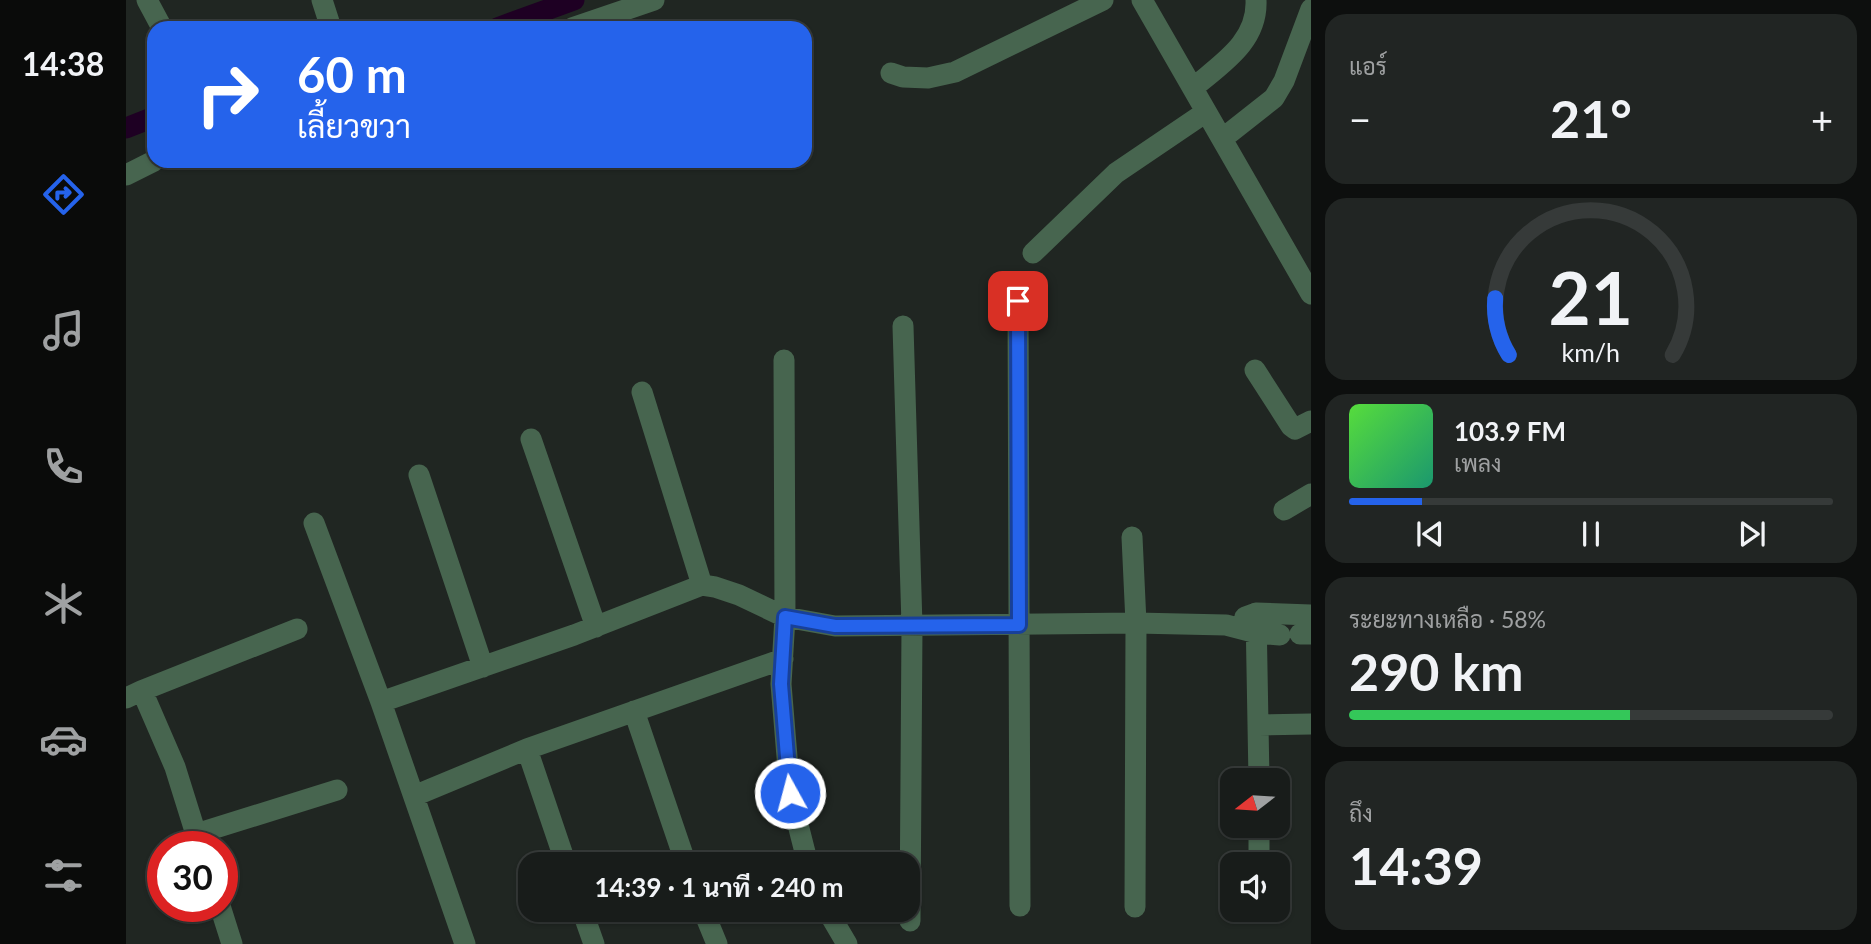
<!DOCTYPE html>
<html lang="th">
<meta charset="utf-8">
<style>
body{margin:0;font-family:Lato,Sarabun,sans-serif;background:#212523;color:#f1f3f6;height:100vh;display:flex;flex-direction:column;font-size:26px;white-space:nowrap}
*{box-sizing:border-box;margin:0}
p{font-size:23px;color:#9fa1a2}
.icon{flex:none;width:38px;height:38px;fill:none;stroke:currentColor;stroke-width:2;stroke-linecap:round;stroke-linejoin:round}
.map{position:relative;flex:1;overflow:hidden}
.sheet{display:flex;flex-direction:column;gap:14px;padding:14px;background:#0d0f0e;width:560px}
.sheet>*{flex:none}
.guide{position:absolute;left:21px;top:21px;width:665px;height:147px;border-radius:21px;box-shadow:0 2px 5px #0004,0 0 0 2px #363a39;background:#2563eb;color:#fff;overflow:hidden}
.needle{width:46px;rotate:253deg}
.fabs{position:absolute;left:1094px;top:768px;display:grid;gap:14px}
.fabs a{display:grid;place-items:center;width:70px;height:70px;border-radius:14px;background:#181c1a;box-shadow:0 2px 5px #0004,0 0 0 2px #363a39;font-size:35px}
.speed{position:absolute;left:21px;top:831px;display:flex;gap:14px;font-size:35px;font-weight:700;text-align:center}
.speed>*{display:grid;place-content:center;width:91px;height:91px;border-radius:50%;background:#181c1a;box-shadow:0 2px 5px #0004,0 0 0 2px #363a39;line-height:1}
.speed .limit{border:10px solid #d22;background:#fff;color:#111}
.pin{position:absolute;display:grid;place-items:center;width:60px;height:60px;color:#fff;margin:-30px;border-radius:14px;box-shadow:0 4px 10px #0006}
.me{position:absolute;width:77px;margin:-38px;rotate:353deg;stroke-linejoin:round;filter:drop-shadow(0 0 5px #0008)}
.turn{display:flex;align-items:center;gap:24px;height:147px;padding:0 35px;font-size:32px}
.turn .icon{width:91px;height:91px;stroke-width:2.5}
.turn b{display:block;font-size:49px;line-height:60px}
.big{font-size:52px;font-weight:700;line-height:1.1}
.sheet .tile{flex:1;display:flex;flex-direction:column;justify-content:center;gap:10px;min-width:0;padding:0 24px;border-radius:21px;background:#212523}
.sheet .dial{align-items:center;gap:0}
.dial svg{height:182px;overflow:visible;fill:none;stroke:#363a39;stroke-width:7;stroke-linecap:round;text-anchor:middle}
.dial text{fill:#f1f3f6;stroke:none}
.song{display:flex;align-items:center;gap:21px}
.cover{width:84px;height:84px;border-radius:10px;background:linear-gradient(135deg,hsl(110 70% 55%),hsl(160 70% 35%))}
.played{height:7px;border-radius:4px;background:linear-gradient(90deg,#2563eb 15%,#363a39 15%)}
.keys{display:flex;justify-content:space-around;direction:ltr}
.heat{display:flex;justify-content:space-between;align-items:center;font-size:38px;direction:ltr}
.charge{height:10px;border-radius:5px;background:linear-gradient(90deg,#34c759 58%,#363a39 0)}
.trip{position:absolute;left:392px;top:852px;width:402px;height:70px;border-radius:21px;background:#181c1a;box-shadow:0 2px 5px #0004,0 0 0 2px #363a39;font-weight:700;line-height:70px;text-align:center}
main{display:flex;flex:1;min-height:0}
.dock{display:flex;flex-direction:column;width:126px;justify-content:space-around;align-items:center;background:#0a0b0a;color:#9fa1a2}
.dock .icon{width:49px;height:49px}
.dock .active{color:#2563eb}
.dock b{font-size:32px;color:#f1f3f6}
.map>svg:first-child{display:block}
</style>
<main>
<nav class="dock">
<b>14:38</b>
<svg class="icon active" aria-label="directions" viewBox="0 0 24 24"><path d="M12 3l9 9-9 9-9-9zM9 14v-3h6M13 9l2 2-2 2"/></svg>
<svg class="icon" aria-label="music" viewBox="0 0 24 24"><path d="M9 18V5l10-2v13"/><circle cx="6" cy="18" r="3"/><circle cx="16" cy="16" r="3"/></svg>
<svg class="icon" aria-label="phone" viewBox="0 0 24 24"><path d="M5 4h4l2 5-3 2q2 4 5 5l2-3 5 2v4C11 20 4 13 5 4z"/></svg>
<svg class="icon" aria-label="climate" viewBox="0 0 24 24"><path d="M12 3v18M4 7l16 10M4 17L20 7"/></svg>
<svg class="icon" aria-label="car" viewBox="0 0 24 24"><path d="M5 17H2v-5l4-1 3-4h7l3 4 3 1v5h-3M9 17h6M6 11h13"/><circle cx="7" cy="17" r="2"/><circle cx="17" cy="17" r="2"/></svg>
<svg class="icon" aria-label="filters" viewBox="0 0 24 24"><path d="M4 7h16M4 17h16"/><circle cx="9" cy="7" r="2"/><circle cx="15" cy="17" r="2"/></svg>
</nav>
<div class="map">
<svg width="1185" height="944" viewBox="0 0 1185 944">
<rect width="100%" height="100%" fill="#202622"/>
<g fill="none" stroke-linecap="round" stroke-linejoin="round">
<path stroke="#1e0023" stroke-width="21" d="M371,28L448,0
M0,128L28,117"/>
<path stroke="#47654f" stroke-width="21" d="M21,0L36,28
M196,0L205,28
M1016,0L1185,294
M446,28L528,0
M765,73L777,77L802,78L829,72L977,0
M1067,88C1095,64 1132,42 1130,0
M1096,139L1148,98L1158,81L1185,9
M0,175L28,161
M907,253L990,173L1080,112
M892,301L894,906
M777,326L786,626L784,921
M658,360L659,617L655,684L664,793L682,864
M1129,370L1165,426L1169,429L1185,421
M516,392L576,585
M405,439L470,627
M293,475L357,667
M1158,510L1185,494
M188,523L255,702L339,944
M1006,537L1010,623L1009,907
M1130,613L1133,780
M1119,617L1130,613L1185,615
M1174,634H1185
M15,691L171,629
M0,698L15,691L20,700L49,767L74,847
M255,702L448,635L576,585L589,587L613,595L659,617L709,626L1010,623L1100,625L1131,633L1154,635
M508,711L560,864
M1133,725L1185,724
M401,749L440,864
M288,796L401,749L657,659
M1133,826V864
M70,834L211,790
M94,906L106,944
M456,910L468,944
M577,910L591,944
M701,910L721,944"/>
</g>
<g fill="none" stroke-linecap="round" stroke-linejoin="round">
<defs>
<path id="route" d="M664,793L655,684L659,617L709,626L893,625L892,301"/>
</defs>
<use href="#route" stroke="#184099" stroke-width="18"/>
<use href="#route" stroke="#2563eb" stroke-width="12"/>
</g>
</svg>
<div class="fabs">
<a><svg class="needle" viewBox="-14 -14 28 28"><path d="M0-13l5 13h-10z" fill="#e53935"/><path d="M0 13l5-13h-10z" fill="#9fa1a2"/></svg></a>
<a><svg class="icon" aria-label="sound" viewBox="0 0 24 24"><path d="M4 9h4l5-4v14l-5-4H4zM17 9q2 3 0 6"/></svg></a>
</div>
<div class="speed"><div class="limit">30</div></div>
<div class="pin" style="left:892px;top:301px;background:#d93025"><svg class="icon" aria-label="arrive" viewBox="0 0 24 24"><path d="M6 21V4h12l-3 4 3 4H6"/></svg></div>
<svg class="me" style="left:664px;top:793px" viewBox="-20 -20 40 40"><circle r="17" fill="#2563eb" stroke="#fff" stroke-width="3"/><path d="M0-11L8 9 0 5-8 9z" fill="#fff"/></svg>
<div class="trip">14:39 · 1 นาที · 240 m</div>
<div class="guide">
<div class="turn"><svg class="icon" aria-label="right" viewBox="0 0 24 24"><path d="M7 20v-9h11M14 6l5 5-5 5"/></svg><div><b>60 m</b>เลี้ยวขวา</div></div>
</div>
</div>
<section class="sheet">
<div class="tile"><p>แอร์</p>
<div class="heat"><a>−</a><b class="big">21°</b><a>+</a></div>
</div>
<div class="tile dial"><svg viewBox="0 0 100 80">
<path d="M14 69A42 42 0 1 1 86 69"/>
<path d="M14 69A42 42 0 0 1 8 44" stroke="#2563eb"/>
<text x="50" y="56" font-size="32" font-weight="700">21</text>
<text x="50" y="72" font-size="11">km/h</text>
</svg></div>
<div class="tile">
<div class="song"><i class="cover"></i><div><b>103.9 FM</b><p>เพลง</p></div></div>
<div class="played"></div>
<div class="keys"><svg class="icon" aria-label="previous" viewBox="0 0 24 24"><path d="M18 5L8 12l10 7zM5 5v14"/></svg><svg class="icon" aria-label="pause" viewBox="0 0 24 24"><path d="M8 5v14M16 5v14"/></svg><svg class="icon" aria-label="next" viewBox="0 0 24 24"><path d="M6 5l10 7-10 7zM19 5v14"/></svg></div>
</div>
<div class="tile"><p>ระยะทางเหลือ · 58%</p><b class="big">290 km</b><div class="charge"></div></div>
<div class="tile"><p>ถึง</p><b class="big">14:39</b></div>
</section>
</main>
